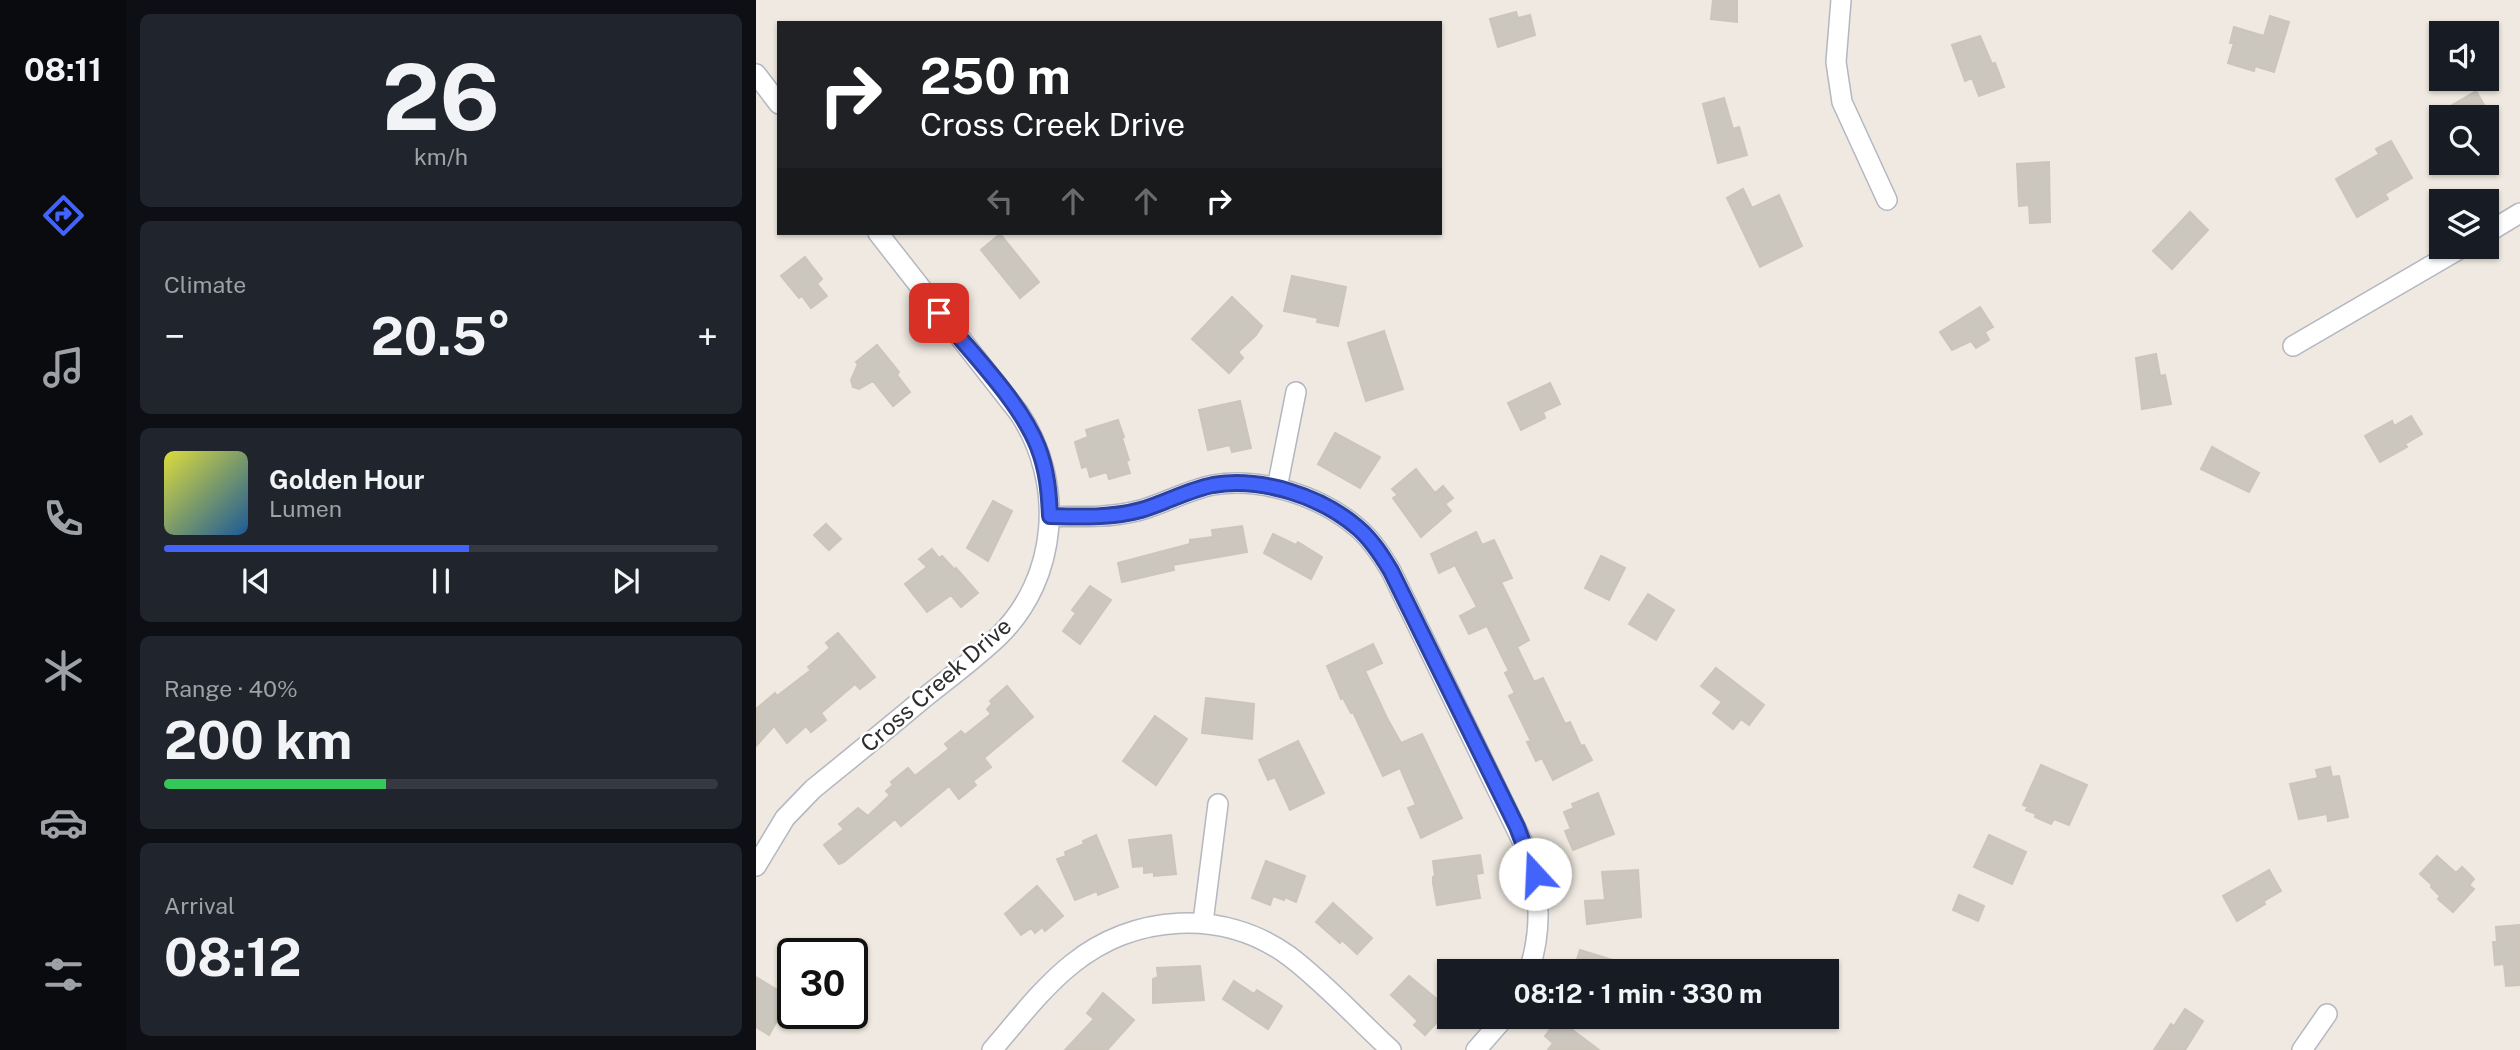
<!DOCTYPE html>
<meta charset="utf-8">
<style>
body{margin:0;font-family:"Public Sans",sans-serif;background:#20242c;color:#f1f3f6;height:100vh;display:flex;flex-direction:column;font-size:26px;white-space:nowrap}
*{box-sizing:border-box;margin:0}
p{font-size:23px;color:#9ea1a6}
.icon{flex:none;width:38px;height:38px;fill:none;stroke:currentColor;stroke-width:2;stroke-linecap:round;stroke-linejoin:round}
.map{position:relative;flex:1;overflow:hidden}
.drawer{display:flex;flex-direction:column;gap:14px;padding:14px;background:#0d0f14;width:630px}
.drawer>*{flex:none}
.guide{position:absolute;left:21px;top:21px;width:665px;height:214px;border-radius:0px;box-shadow:0 2px 5px #0004;background:#202124;color:#fff;overflow:hidden}
.tools{position:absolute;left:1673px;top:21px;display:grid;gap:14px}
.tools a{display:grid;place-items:center;width:70px;height:70px;border-radius:0px;background:#171b24;box-shadow:0 2px 5px #0004;font-size:35px}
.speed{position:absolute;left:21px;top:938px;display:flex;gap:14px;font-size:35px;font-weight:700;text-align:center}
.speed>*{display:grid;place-content:center;width:91px;height:91px;border-radius:50%;background:#171b24;box-shadow:0 2px 5px #0004;line-height:1}
.speed .limit{border:4px solid #111;border-radius:10px;background:#fff;color:#111}
.pin{position:absolute;display:grid;place-items:center;width:60px;height:60px;color:#fff;margin:-30px;border-radius:14px;box-shadow:0 4px 10px #0006}
.me{position:absolute;width:77px;margin:-38px;rotate:340deg;stroke-linejoin:round;filter:drop-shadow(0 0 5px #0008)}
.turn{display:flex;align-items:center;gap:24px;height:147px;padding:0 28px;font-size:32px}
.turn .icon{width:91px;height:91px;stroke-width:2.5}
.turn b{display:block;font-size:49px;line-height:60px}
.lanes{display:flex;align-items:center;height:66px;padding:0 28px;background:#0003;justify-content:center;gap:35px;direction:ltr}
.lanes .off{opacity:.35}
.big{font-size:52px;font-weight:700;line-height:1.1}
.drawer .tile{flex:1;display:flex;flex-direction:column;justify-content:center;gap:10px;min-width:0;padding:0 24px;border-radius:10px;background:#20242c}
.drawer .dial{align-items:center;gap:0}
.dial b{font-size:91px;line-height:1}
.song{display:flex;align-items:center;gap:21px}
.cover{width:84px;height:84px;border-radius:10px;background:linear-gradient(135deg,hsl(60 70% 55%),hsl(210 70% 35%))}
.played{height:7px;border-radius:4px;background:linear-gradient(90deg,#4264fb 55%,#363941 55%)}
.keys{display:flex;justify-content:space-around;direction:ltr}
.heat{display:flex;justify-content:space-between;align-items:center;font-size:38px;direction:ltr}
.charge{height:10px;border-radius:5px;background:linear-gradient(90deg,#34c759 40%,#363941 0)}
.trip{position:absolute;left:681px;top:959px;width:402px;height:70px;border-radius:0px;background:#171b24;box-shadow:0 2px 5px #0004;font-weight:700;line-height:70px;text-align:center}
main{display:flex;flex:1;min-height:0}
.menu{display:flex;flex-direction:column;width:126px;justify-content:space-around;align-items:center;background:#090b0e;color:#9ea1a6}
.menu .icon{width:49px;height:49px}
.menu .selected{color:#4264fb}
.menu b{font-size:32px;color:#f1f3f6}
.map>svg:first-child{display:block}
</style>
<main>
<nav class="menu">
<b>08:11</b>
<svg class="icon selected" aria-label="directions" viewBox="0 0 24 24"><path d="M12 3l9 9-9 9-9-9zM9 14v-3h6M13 9l2 2-2 2"/></svg>
<svg class="icon" aria-label="music" viewBox="0 0 24 24"><path d="M9 18V5l10-2v13"/><circle cx="6" cy="18" r="3"/><circle cx="16" cy="16" r="3"/></svg>
<svg class="icon" aria-label="phone" viewBox="0 0 24 24"><path d="M5 4h4l2 5-3 2q2 4 5 5l2-3 5 2v4C11 20 4 13 5 4z"/></svg>
<svg class="icon" aria-label="climate" viewBox="0 0 24 24"><path d="M12 3v18M4 7l16 10M4 17L20 7"/></svg>
<svg class="icon" aria-label="car" viewBox="0 0 24 24"><path d="M5 17H2v-5l4-1 3-4h7l3 4 3 1v5h-3M9 17h6M6 11h13"/><circle cx="7" cy="17" r="2"/><circle cx="17" cy="17" r="2"/></svg>
<svg class="icon" aria-label="filters" viewBox="0 0 24 24"><path d="M4 7h16M4 17h16"/><circle cx="9" cy="7" r="2"/><circle cx="15" cy="17" r="2"/></svg>
</nav>
<section class="drawer">
<div class="tile dial"><b>26</b><p>km/h</p></div>
<div class="tile"><p>Climate</p>
<div class="heat"><a>−</a><b class="big">20.5°</b><a>+</a></div>
</div>
<div class="tile">
<div class="song"><i class="cover"></i><div><b>Golden Hour</b><p>Lumen</p></div></div>
<div class="played"></div>
<div class="keys"><svg class="icon" aria-label="previous" viewBox="0 0 24 24"><path d="M18 5L8 12l10 7zM5 5v14"/></svg><svg class="icon" aria-label="pause" viewBox="0 0 24 24"><path d="M8 5v14M16 5v14"/></svg><svg class="icon" aria-label="next" viewBox="0 0 24 24"><path d="M6 5l10 7-10 7zM19 5v14"/></svg></div>
</div>
<div class="tile"><p>Range · 40%</p><b class="big">200 km</b><div class="charge"></div></div>
<div class="tile"><p>Arrival</p><b class="big">08:12</b></div>
</section>
<div class="map">
<svg width="1764" height="1050" viewBox="0 0 1764 1050">
<rect width="100%" height="100%" fill="#efe9e1"/>
<path fill="#cbc7bf" stroke="#cbc5ba" stroke-width="2" d="M957,0H981V22L955,19Z
M760,12L762,18L774,15L779,35L742,47L734,19Z
M1514,16L1533,22L1518,72L1499,66L1498,71L1472,63L1478,43H1474L1478,27L1508,36Z
M1224,36L1236,64L1239,63L1248,87L1223,96L1216,78L1209,81L1196,45Z
M1720,91L1735,117H1676Z
M968,98L977,129L983,127L991,155L962,163L947,104Z
M1635,141L1656,178L1629,194L1632,199L1601,217L1580,179L1623,154L1620,149Z
M1293,162L1294,222L1274,223L1273,205L1263,206L1261,164Z
M987,189L996,208L1023,195L1046,246L1004,267L971,198Z
M1434,212L1452,230L1416,269L1397,251Z
M244,234L283,282L264,298L225,250Z
M49,257L66,279L61,284L71,296L55,308L46,296L43,298L25,276Z
M536,276L590,287L582,326L561,322L562,318L528,311Z
M476,297L506,326L500,335L482,352L487,358L473,373L436,339Z
M1224,307L1237,327L1229,332L1233,340L1220,348L1215,341L1196,350L1184,332Z
M628,331L647,389L610,401L592,343Z
M121,345L143,372L141,375L154,392L137,406L117,381L103,389L97,387L95,380L102,364L100,362Z
M1400,354L1404,376L1409,375L1415,404L1386,409L1380,358Z
M794,383L804,404L787,412L789,418L765,430L752,403Z
M484,401L495,448L476,452L474,445L452,450L443,410Z
M1655,416L1666,434L1649,444L1651,447L1624,462L1609,436L1636,421L1638,426Z
M362,420L368,437L366,438L373,460L370,461L374,473L353,479L351,472L334,477L331,466L326,468L319,442L332,437L330,430Z
M579,433L624,457L604,488L562,464Z
M1456,447L1503,473L1493,492L1445,469Z
M660,469L679,493L687,486L697,498L689,504L695,511L665,537L637,498L642,495L636,489Z
M237,501L256,511L232,561L211,548Z
M70,524L85,539L73,550L58,535Z
M486,526L491,552L417,565L418,570L366,582L362,563L434,544V540L457,537L456,530Z
M720,532L726,545L738,540L756,578L745,582L773,640L761,647L778,682L787,678L809,724L814,722L825,746L828,745L836,760L797,780L786,758L780,761L771,742L775,741L753,696L759,693L749,673L753,671L731,626L713,634L704,616L721,607L699,565L683,573L675,554Z
M517,534L540,545L542,542L566,557L555,579L508,553Z
M176,549L183,558L186,556L199,570L200,568L222,593L205,607L195,595L171,612L149,584L171,567L163,559Z
M845,556L869,568L853,600L829,588Z
M334,586L355,600L324,644L307,631L320,613L316,610Z
M892,594L918,610L900,640L873,624Z
M82,633L119,677L104,689L99,684L65,713L70,720L55,732L50,726L31,743L18,726L0,746V709L19,693L21,696L55,670L52,667L74,648L70,643Z
M617,644L626,663L609,671L631,718L645,743L666,734L706,818L665,838L652,808L660,805L644,768L627,776L597,712L595,713L587,698L585,699L571,666Z
M960,668L1008,705L993,725L985,719L977,729L957,713L966,702L945,686Z
M251,686L277,717L228,758L235,767L217,781L220,785L203,799L193,786L145,826L139,819L88,862L83,864L68,845L88,829L83,824L102,808L112,816L134,795L130,791L137,785L135,782L152,768L159,776L193,749L189,744L205,731L209,735L235,714L231,709L236,704L234,701Z
M450,698L498,704L496,739L446,733Z
M399,716L431,739L400,785L367,761Z
M542,741L568,793L534,810L519,777L512,780L503,760Z
M1285,765L1331,785L1313,825L1298,819L1295,824L1279,817L1280,814L1270,810L1272,807L1267,805Z
M1574,767L1576,777L1583,776L1592,817L1572,821L1571,814L1543,819L1534,784L1562,778L1560,770Z
M842,793L858,834L817,850L809,831L815,829L808,812L818,808L816,804Z
M340,835L362,887L342,895L341,891L319,900L301,859L310,856L309,852L328,844L327,841Z
M415,835L420,874L398,876V872L388,873V866L377,867L373,840Z
M1233,835L1270,852L1256,884L1218,867Z
M724,855L727,873L720,874L724,898L681,905L677,883V877L679,876L677,861Z
M1681,856L1700,873L1706,867L1718,879L1713,885L1718,889L1697,912L1682,899L1684,896L1675,887L1676,885L1664,874Z
M510,861L549,876L540,902L529,897L528,900L517,896L514,905L496,898Z
M882,870L885,917L831,924L829,901L849,900L846,872Z
M1513,870L1525,891L1508,901L1509,904L1481,921L1467,896Z
M281,886L307,916L289,931L286,927L279,933L275,928L265,935L249,914Z
M1203,895L1228,906L1222,921L1197,910Z
M577,903L616,938L601,954L586,940L584,943L560,922Z
M1764,925V985L1750,986L1748,964L1739,965L1737,942H1741L1740,927Z
M824,950L882,968L881,971H827L818,968Z
M444,966L448,1000L397,1003V979L402,977L401,968Z
M653,976L693,1009L669,1035L658,1025L662,1021L635,995Z
M0,977L31,996L20,1015L23,1017L13,1035L0,1027Z
M478,981L498,994L501,990L526,1006L512,1029L467,999Z
M347,993L378,1020L351,1050H309L338,1019L331,1013Z
M1429,1009L1447,1021L1429,1050H1398L1415,1024L1418,1026Z
M802,1019L843,1050H792L797,1043L789,1036Z"/>
<g fill="none" stroke-linecap="round" stroke-linejoin="round">
<defs>
<path id="minor" d="M1085,0L1080,62L1086,102L1131,200
M0,74L23,104
M1731,233L1764,213
M1537,346L1707,247
M521,488L540,392
M294,516C325,517 355,518 385,510C409,503 432,490 457,485C506,477 565,496 602,528C616,540 626,556 635,571L772,853C785,893 786,931 773,971
M0,866L29,818L57,789C94,759 131,729 168,698C193,678 219,659 242,637C303,578 309,482 263,413L122,233
M447,922L462,804
M236,1050C261,1021 286,988 316,964C378,914 467,908 533,956C569,983 601,1019 635,1050
M720,1050L749,1017
M1546,1050L1571,1014"/>
</defs>
<use href="#minor" stroke="#b4b7c1" stroke-width="22"/>
<use href="#minor" stroke="#fff" stroke-width="19"/>
</g>
<g fill="none" stroke-linecap="round" stroke-linejoin="round">
<defs>
<path id="route" d="M183,313C215,353 264,401 282,447C291,470 293,492 294,516C325,517 356,518 385,510C409,503 432,490 457,485C506,477 565,496 602,528C616,540 626,556 635,571L761,827L779,874"/>
</defs>
<use href="#route" stroke="#2b41a3" stroke-width="18"/>
<use href="#route" stroke="#4264fb" stroke-width="12"/>
</g>
<g text-anchor="middle" stroke-width="5" stroke-linejoin="round" paint-order="stroke">
<g font-size="23" fill="#2e2e2e" stroke="#fff">
<text transform="translate(180 685) rotate(-41)" y="8">Cross Creek Drive</text>
</g>
</g>
</svg>
<div class="tools">
<a><svg class="icon" aria-label="sound" viewBox="0 0 24 24"><path d="M4 9h4l5-4v14l-5-4H4zM17 9q2 3 0 6"/></svg></a>
<a><svg class="icon" aria-label="search" viewBox="0 0 24 24"><circle cx="10" cy="10" r="6"/><path d="M15 15l6 6"/></svg></a>
<a><svg class="icon" aria-label="layers" viewBox="0 0 24 24"><path d="M12 4l9 5-9 5-9-5zM3 14l9 5 9-5"/></svg></a>
</div>
<div class="speed"><div class="limit">30</div></div>
<div class="pin" style="left:183px;top:313px;background:#d93025"><svg class="icon" aria-label="arrive" viewBox="0 0 24 24"><path d="M6 21V4h12l-3 4 3 4H6"/></svg></div>
<svg class="me" style="left:779px;top:874px" viewBox="-20 -20 40 40"><circle r="19" fill="#fff"/><path d="M0-13L10 11 0 6-10 11z" fill="#4264fb"/></svg>
<div class="trip">08:12 · 1 min · 330 m</div>
<div class="guide">
<div class="turn"><svg class="icon" aria-label="right" viewBox="0 0 24 24"><path d="M7 20v-9h11M14 6l5 5-5 5"/></svg><div><b>250 m</b>Cross Creek Drive</div></div>
<div class="lanes"><svg class="icon off" aria-label="left" viewBox="0 0 24 24"><path d="M17 20v-9H6M10 6l-5 5 5 5"/></svg><svg class="icon off" aria-label="ahead" viewBox="0 0 24 24"><path d="M12 20V5M6 11l6-6 6 6"/></svg><svg class="icon off" aria-label="ahead" viewBox="0 0 24 24"><path d="M12 20V5M6 11l6-6 6 6"/></svg><svg class="icon" aria-label="right" viewBox="0 0 24 24"><path d="M7 20v-9h11M14 6l5 5-5 5"/></svg></div>
</div>
</div>
</main>
